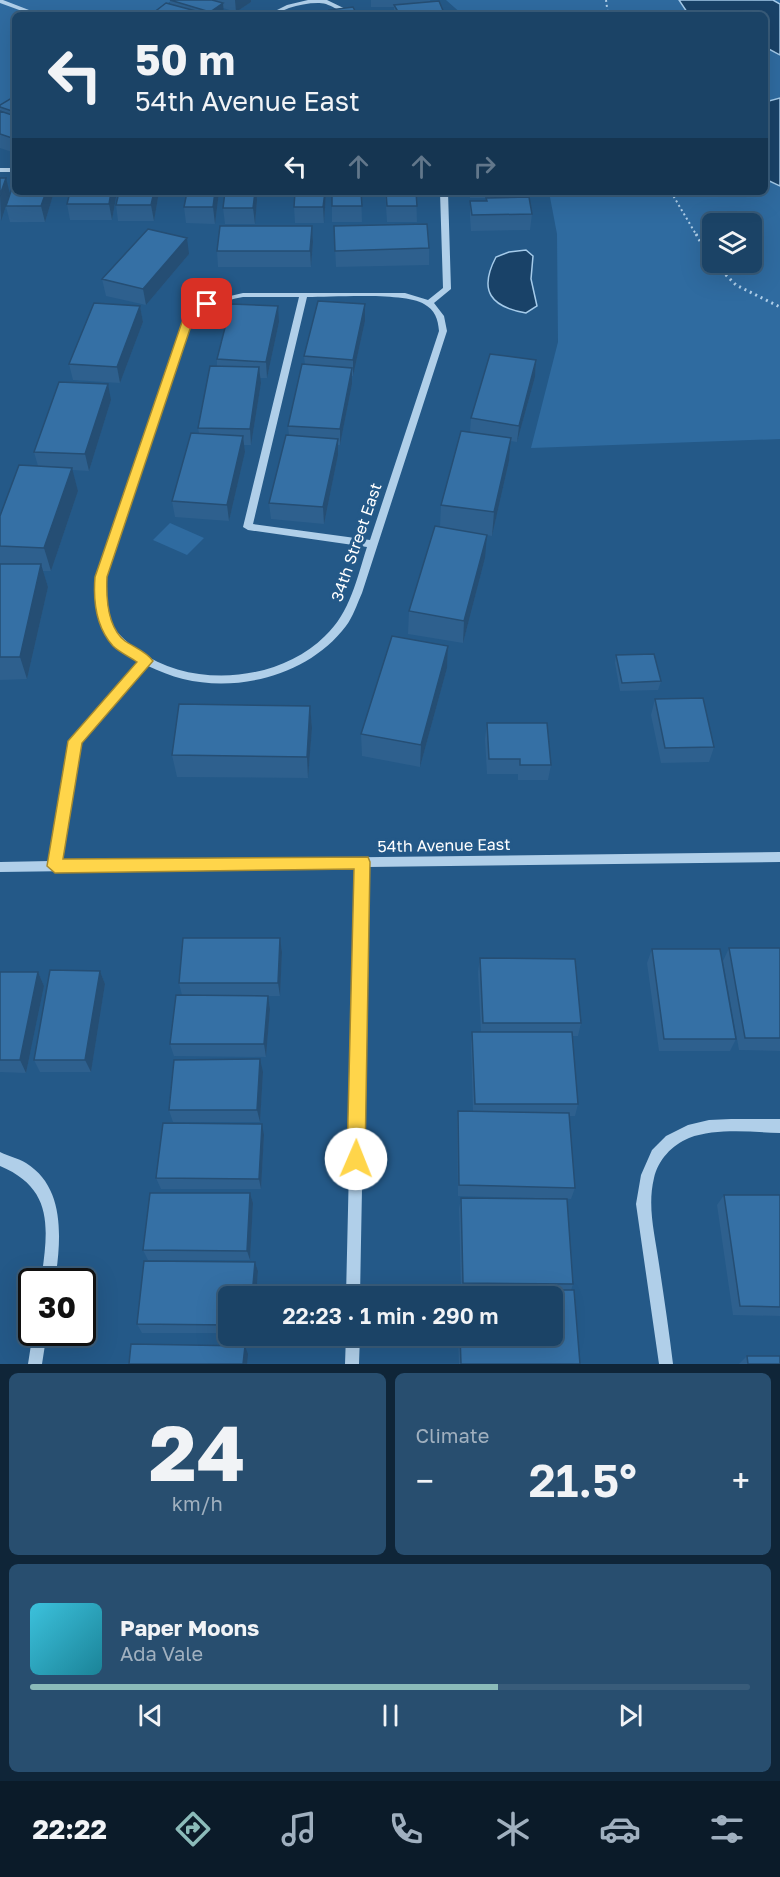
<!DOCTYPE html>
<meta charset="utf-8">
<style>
body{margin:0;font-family:"Golos Text",sans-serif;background:#284e6f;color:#f1f3f6;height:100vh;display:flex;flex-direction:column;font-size:22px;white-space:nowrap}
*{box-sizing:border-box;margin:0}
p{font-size:20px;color:#a0b0bf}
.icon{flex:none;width:33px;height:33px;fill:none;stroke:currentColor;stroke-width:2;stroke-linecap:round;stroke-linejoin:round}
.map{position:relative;height:1364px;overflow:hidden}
.side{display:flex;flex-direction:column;gap:9px;padding:9px;background:#0f2538;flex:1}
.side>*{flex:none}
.guide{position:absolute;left:12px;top:12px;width:756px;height:183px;border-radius:9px;box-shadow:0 6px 24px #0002,0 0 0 2px #395c7a;background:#1b4366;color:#f1f3f6;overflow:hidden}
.fabs{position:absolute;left:702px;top:213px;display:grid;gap:12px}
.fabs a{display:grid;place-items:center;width:60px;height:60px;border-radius:9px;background:#1b4366;box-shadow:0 6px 24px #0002,0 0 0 2px #395c7a;font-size:30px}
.speed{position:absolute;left:18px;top:1268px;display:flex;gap:12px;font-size:30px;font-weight:700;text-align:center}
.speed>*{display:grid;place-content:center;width:78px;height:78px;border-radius:50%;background:#1b4366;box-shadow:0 6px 24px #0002,0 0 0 2px #395c7a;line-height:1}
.speed .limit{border:3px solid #111;border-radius:9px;background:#fff;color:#111}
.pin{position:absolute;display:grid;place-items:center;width:51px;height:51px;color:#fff;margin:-26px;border-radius:12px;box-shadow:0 3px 9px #0006}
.me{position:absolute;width:66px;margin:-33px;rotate:1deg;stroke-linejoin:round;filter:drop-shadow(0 0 4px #0008)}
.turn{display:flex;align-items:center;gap:21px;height:126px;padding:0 24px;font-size:27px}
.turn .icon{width:78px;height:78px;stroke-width:2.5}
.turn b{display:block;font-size:42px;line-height:51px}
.lanes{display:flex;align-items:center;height:57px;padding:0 24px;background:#0003;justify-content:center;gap:30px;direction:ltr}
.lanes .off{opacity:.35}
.big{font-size:45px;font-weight:600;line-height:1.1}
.side .tile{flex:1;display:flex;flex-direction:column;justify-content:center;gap:9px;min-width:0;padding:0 21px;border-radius:9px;background:#284e6f}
.side .dial{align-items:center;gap:0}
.dial b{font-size:78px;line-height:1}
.song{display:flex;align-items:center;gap:18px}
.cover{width:72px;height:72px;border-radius:9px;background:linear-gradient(135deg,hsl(190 70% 55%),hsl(190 70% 35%))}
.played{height:6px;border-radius:3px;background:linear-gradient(90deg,#8bbbb9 65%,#395c7a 65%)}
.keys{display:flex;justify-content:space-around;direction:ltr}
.heat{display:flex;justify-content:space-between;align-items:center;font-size:33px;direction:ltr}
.side .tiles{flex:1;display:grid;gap:9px;grid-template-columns:1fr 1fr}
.tile:last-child{grid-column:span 2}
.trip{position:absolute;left:218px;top:1286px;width:345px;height:60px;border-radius:9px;background:#1b4366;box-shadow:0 6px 24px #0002,0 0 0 2px #395c7a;font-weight:600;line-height:60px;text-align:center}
.tabs{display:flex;height:96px;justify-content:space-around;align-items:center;background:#0b1b29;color:#a0b0bf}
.tabs .icon{width:42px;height:42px}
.tabs .current{color:#8bbbb9}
.tabs b{font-size:27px;color:#f1f3f6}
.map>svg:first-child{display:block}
</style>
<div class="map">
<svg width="780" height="1364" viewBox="0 0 780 1364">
<rect width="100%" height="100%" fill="#245988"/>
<path fill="#2f6ba0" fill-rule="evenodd" d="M0,0H173L148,15H15V98L0,107Z
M446,0H780V439L531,448L558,342L557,234L549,192H765V15H463ZM712,224H752V262H712Z
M170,523L204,538L187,555L153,540Z"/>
<path fill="#194268" stroke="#a5cbea" stroke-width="1.5" d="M679,0H773L780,4V55L765,47V15H689Z
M780,98V186L765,179V102Z
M526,250L533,256L531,279L537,306L526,313C491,307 478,291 496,257L509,252Z"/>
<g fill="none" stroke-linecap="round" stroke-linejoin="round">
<path stroke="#b0cfe9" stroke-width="2" stroke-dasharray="2 3" stroke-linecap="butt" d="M606,0L608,15
M671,192L697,236"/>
<path stroke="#b0cfe9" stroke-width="3" stroke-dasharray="2 4" stroke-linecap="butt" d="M696,234L712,262
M713,262L736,285L780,307"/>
<path fill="#b0cfe9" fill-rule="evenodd" d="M0,0H3L42,15H33L0,3Z
M308,0H327L358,15C340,15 331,2 318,3C308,3 298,5 289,8C281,11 276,15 267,15L287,5Z
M0,168H15V172H0Z
M440,192H448L451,289L434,303L444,316L447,331L362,593C357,604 353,617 346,626C310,674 240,693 183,679C171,676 159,671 148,666L80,743L62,861L780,852V862L368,867L360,1296H346L356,867L0,872V862L50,861L70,741L139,662C104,637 95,620 96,577L183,322L196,309L209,301L243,293H405L428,300L443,288ZM243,297H299L243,527L248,530L367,547C357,578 350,613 325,636C279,682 192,689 139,651C130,644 119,636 113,626C104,611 106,593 106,577L191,323C205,306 222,301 243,297ZM307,297C334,297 404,292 424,304C435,310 438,319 439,331L370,540L253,524Z
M731,1119H780V1133C751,1132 716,1128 689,1138C672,1145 658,1160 654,1178C647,1207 655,1235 659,1264C664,1297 669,1331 673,1364H659L636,1204L641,1175L652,1150L666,1136L688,1125L709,1120Z
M0,1152C8,1156 18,1158 26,1163C66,1188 61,1240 55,1281H41C48,1230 55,1189 0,1166Z
M33,1332H47L42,1364H28Z
M346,1335H360L359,1364H345Z"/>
</g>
<path fill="#2e608e" d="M170,0H251V2L236,12L223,8L224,15H153V13L170,4Z
M371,0H430V2L444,13V15H394V7H371Z
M15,96V153L0,148V105Z
M0,178L10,194L15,192H54L45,222H10L6,207L0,221Z
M70,192H117L112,220H70L67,204Z
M159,192L154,221H118L116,205Z
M187,192H219L215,224L186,223L184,207Z
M295,192H326L324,223H295L294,207Z
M361,192L362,222H332V206Z
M385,192H416L417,222H387Z
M470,192H525L524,197L532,214L530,230L471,231L470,217V201H486V198H470Z
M257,200L255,224H225L223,208Z
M312,226L313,242L311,267H218L217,251Z
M334,226L429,248V265L336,267Z
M189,254L146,305L106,296L102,279Z
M365,304V321L353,376H352V384L340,445H338V455L324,524L271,519L269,503L289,435L288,426L305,365L304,356Z
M140,306L143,322L120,383L73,380L69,364Z
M279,322L267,378H260L261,383L251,445H244L245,452L229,521L175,517L172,501L199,433L198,428L217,366V359Z
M536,360L535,377L517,442L511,441L509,461L492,536L463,531L485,558L463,643L408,634L409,611L440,527L441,505L470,432L471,418Z
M111,400L89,471L72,470L78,491L51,571H43L48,587L27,679L0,680V516L38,466L34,452Z
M448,646L447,668L420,767L362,756L361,734Z
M616,655L661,681L658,690L620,691L615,663Z
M655,699L714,747L709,762L661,763L651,715Z
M310,706L312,728L308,778L177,777L172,755Z
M487,723L551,765L548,780H518V774H487L485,739Z
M280,938L282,952L280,996H245H268L270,1009L266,1057L174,1056L170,1044L182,995L179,983Z
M729,948H780V1051L739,1050L723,961Z
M652,949L736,1039L730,1051H659L647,963Z
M480,958L581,1023L578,1036H573L578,1104L575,1116H569L575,1188L571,1199L458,1196L457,1122L458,1111H473L471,1044L472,1032H481L478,972Z
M100,971L105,984L91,1072H40L34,1060Z
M0,972H38L44,986L26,1073L0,1072Z
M263,1072L260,1122H173L169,1110Z
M264,1135L261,1189H161L156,1178Z
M250,1193L253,1203L250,1260H148L143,1250Z
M724,1195H780V1316L733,1315L717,1205Z
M461,1198L573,1284L571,1290L580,1364H459L458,1335H552V1296H458L459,1290H461L459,1209Z
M255,1262L258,1271L256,1296H228V1333H142L137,1324Z
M747,1356L780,1364H739Z"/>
<path fill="#254e74" d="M235,0H251V2L236,12Z
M223,3L224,15H210V12Z
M15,136V151L12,138Z
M6,178L10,194L1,221L0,195Z
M46,192H54L45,222L41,206Z
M111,192H117L112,220L109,204Z
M154,192H159L154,221L151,205Z
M215,192H219L215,224L213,207Z
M255,192H256L257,200L255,224L253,208Z
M325,192H326L324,223L323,207Z
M312,226L313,242L311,267L310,251Z
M187,238L189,254L146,305L143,289Z
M365,304V321L353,376V360Z
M140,306L143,322L120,383L117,367Z
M278,306L279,322L267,378L266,362Z
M536,360L535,377L517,442L519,426Z
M259,367L261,383L251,445L250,429Z
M352,368V384L340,445V429Z
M108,384L111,400L89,471L85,454Z
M243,436L245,452L229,521L227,505Z
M511,438L509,461L492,536L494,512Z
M338,439V455L324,524L323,507Z
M72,468L78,491L51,571L44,548Z
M487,535L485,558L463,643L464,621Z
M41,564L48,587L27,679L20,657Z
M448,646L447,668L420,767L421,745Z
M310,706L312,728L308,778L307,757Z
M280,938L282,952L280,996L278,983Z
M100,971L105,984L91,1072L85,1060Z
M38,972L44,986L26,1073L20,1060Z
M268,996L270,1009L266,1057L264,1044Z
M260,1059L263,1072L260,1122L257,1110Z
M262,1124L264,1135L261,1189L259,1179Z
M250,1193L253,1203L250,1260L247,1251Z
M255,1262L258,1271L256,1296H252Z
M245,1346L248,1354L247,1364H243Z"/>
<path fill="#3570a5" stroke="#254e74" stroke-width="1.5" d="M170,0H212L223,3L210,12Z
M439,1L444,13L414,15H400L394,5Z
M166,3L207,14L205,15H163L153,13Z
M353,7L357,15H331L329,10Z
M289,13L299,15H286Z
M15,96V112L0,107V105Z
M0,111L15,116V136L12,138L0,134Z
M0,178H6L0,195Z
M15,179V192H46L41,206H6Z
M70,192H111L109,204H67Z
M119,192H154L151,205H116Z
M187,192H215L213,207H184Z
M225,192H255L253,208H223Z
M295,192H325L323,207H294Z
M332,192H361L362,206H332Z
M386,192H416L417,206H387Z
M529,197L532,214L472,215L470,201H487L486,198Z
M427,224L429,248L335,251L334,226Z
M220,226H312L310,251H217Z
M148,229L187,238L143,289L102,279Z
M318,301L365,304L353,360L304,356Z
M94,303L140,306L117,367L69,364Z
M231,304L278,306L266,362L217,359Z
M490,354L536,360L519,426L471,418Z
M302,364L352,368L340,429L288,426Z
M210,366L259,367L250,429L198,428Z
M59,382L108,384L85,454L34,452Z
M461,431L511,438L494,512L441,505Z
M191,433L243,436L227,505L172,501Z
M286,435L338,439L323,507L269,503Z
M19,465L72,468L44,548L0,546V516Z
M435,526L487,535L464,621L409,611Z
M0,564H41L20,657H0Z
M392,636L448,646L421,745L361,734Z
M654,654L661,681L622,683L616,655Z
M703,698L714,747L665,748L655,699Z
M179,704L310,706L307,757L172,755Z
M487,723H547L551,765H520V759H489Z
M183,938H280L278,983H179Z
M729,948H780V1038H745Z
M652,949H720L736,1039H664Z
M480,958L575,959L581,1023H483Z
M50,970L100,971L85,1060H34Z
M0,972H38L20,1060H0Z
M176,995L268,996L264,1044H170Z
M472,1032H572L578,1104H475Z
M260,1059L257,1110H169L174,1060Z
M458,1111L569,1113L575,1188L459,1185Z
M163,1123L262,1124L259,1179L156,1178Z
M150,1193H250L247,1251L143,1250Z
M724,1195H780V1307L740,1306Z
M461,1198L567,1199L573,1284L463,1283Z
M144,1261L255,1262L252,1296H228V1325L137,1324Z
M459,1290H574L580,1364H461L460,1335H552V1296H459Z
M131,1344L245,1346L243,1364H129Z
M747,1356H780V1364H748Z"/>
<path fill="#ffd54a" stroke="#a68a30" stroke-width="1.5" d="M203,302L212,304L192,323L107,577C106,598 107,627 125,641C134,647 147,652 153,661L82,743L63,859L368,857L370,862L365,1159L363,1165L356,1168L350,1165L347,1159L354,869L55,873L47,866L68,741L137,662C130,657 119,652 113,646C96,627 93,601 95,577L182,322L192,309Z"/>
<g text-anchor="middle" stroke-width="6" stroke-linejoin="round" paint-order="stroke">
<g font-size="16" fill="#fff" stroke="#245988">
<text transform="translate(356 542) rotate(-71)" y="6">34th Street East</text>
<text transform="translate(444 845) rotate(-1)" y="6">54th Avenue East</text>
</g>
</g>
</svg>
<div class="fabs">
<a><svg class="icon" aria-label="layers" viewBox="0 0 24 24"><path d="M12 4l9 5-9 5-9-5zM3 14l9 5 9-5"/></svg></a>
</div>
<div class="speed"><div class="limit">30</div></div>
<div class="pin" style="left:207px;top:304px;background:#d93025"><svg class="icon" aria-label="arrive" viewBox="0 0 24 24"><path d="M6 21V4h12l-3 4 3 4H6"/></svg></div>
<svg class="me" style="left:356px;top:1159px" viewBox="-20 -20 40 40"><circle r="19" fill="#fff"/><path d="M0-13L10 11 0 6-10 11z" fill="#ffd54a"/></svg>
<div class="trip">22:23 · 1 min · 290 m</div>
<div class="guide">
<div class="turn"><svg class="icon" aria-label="left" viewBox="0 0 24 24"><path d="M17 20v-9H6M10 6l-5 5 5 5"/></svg><div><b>50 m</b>54th Avenue East</div></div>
<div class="lanes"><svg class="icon" aria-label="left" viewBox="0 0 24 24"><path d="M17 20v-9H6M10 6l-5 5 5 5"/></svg><svg class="icon off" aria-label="ahead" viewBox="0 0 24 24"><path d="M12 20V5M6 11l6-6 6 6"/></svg><svg class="icon off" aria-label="ahead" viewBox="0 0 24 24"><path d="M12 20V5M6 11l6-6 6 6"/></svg><svg class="icon off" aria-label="right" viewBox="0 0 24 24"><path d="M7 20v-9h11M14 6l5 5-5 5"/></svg></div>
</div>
</div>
<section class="side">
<div class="tiles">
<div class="tile dial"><b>24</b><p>km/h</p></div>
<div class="tile"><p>Climate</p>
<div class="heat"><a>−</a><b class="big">21.5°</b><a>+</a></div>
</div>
<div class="tile">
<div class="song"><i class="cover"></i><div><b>Paper Moons</b><p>Ada Vale</p></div></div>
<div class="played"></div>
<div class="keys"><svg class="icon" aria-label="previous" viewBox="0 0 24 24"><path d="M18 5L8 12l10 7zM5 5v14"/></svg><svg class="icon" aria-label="pause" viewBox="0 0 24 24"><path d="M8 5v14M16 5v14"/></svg><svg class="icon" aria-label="next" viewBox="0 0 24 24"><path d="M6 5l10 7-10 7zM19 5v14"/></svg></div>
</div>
</div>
</section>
<nav class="tabs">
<b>22:22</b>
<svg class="icon current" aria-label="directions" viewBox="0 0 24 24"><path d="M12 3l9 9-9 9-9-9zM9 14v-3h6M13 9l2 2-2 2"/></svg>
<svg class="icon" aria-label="music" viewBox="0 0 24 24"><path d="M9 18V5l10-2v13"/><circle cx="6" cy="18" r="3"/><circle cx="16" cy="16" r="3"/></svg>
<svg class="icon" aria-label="phone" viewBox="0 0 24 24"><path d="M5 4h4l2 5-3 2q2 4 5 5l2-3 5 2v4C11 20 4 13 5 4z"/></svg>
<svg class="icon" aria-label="climate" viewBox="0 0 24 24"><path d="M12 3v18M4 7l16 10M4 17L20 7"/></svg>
<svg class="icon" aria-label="car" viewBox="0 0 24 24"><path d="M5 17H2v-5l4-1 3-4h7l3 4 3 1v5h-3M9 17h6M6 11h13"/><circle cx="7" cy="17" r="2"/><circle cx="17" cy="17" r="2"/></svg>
<svg class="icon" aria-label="filters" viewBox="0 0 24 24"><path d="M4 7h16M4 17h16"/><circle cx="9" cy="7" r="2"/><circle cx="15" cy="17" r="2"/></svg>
</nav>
